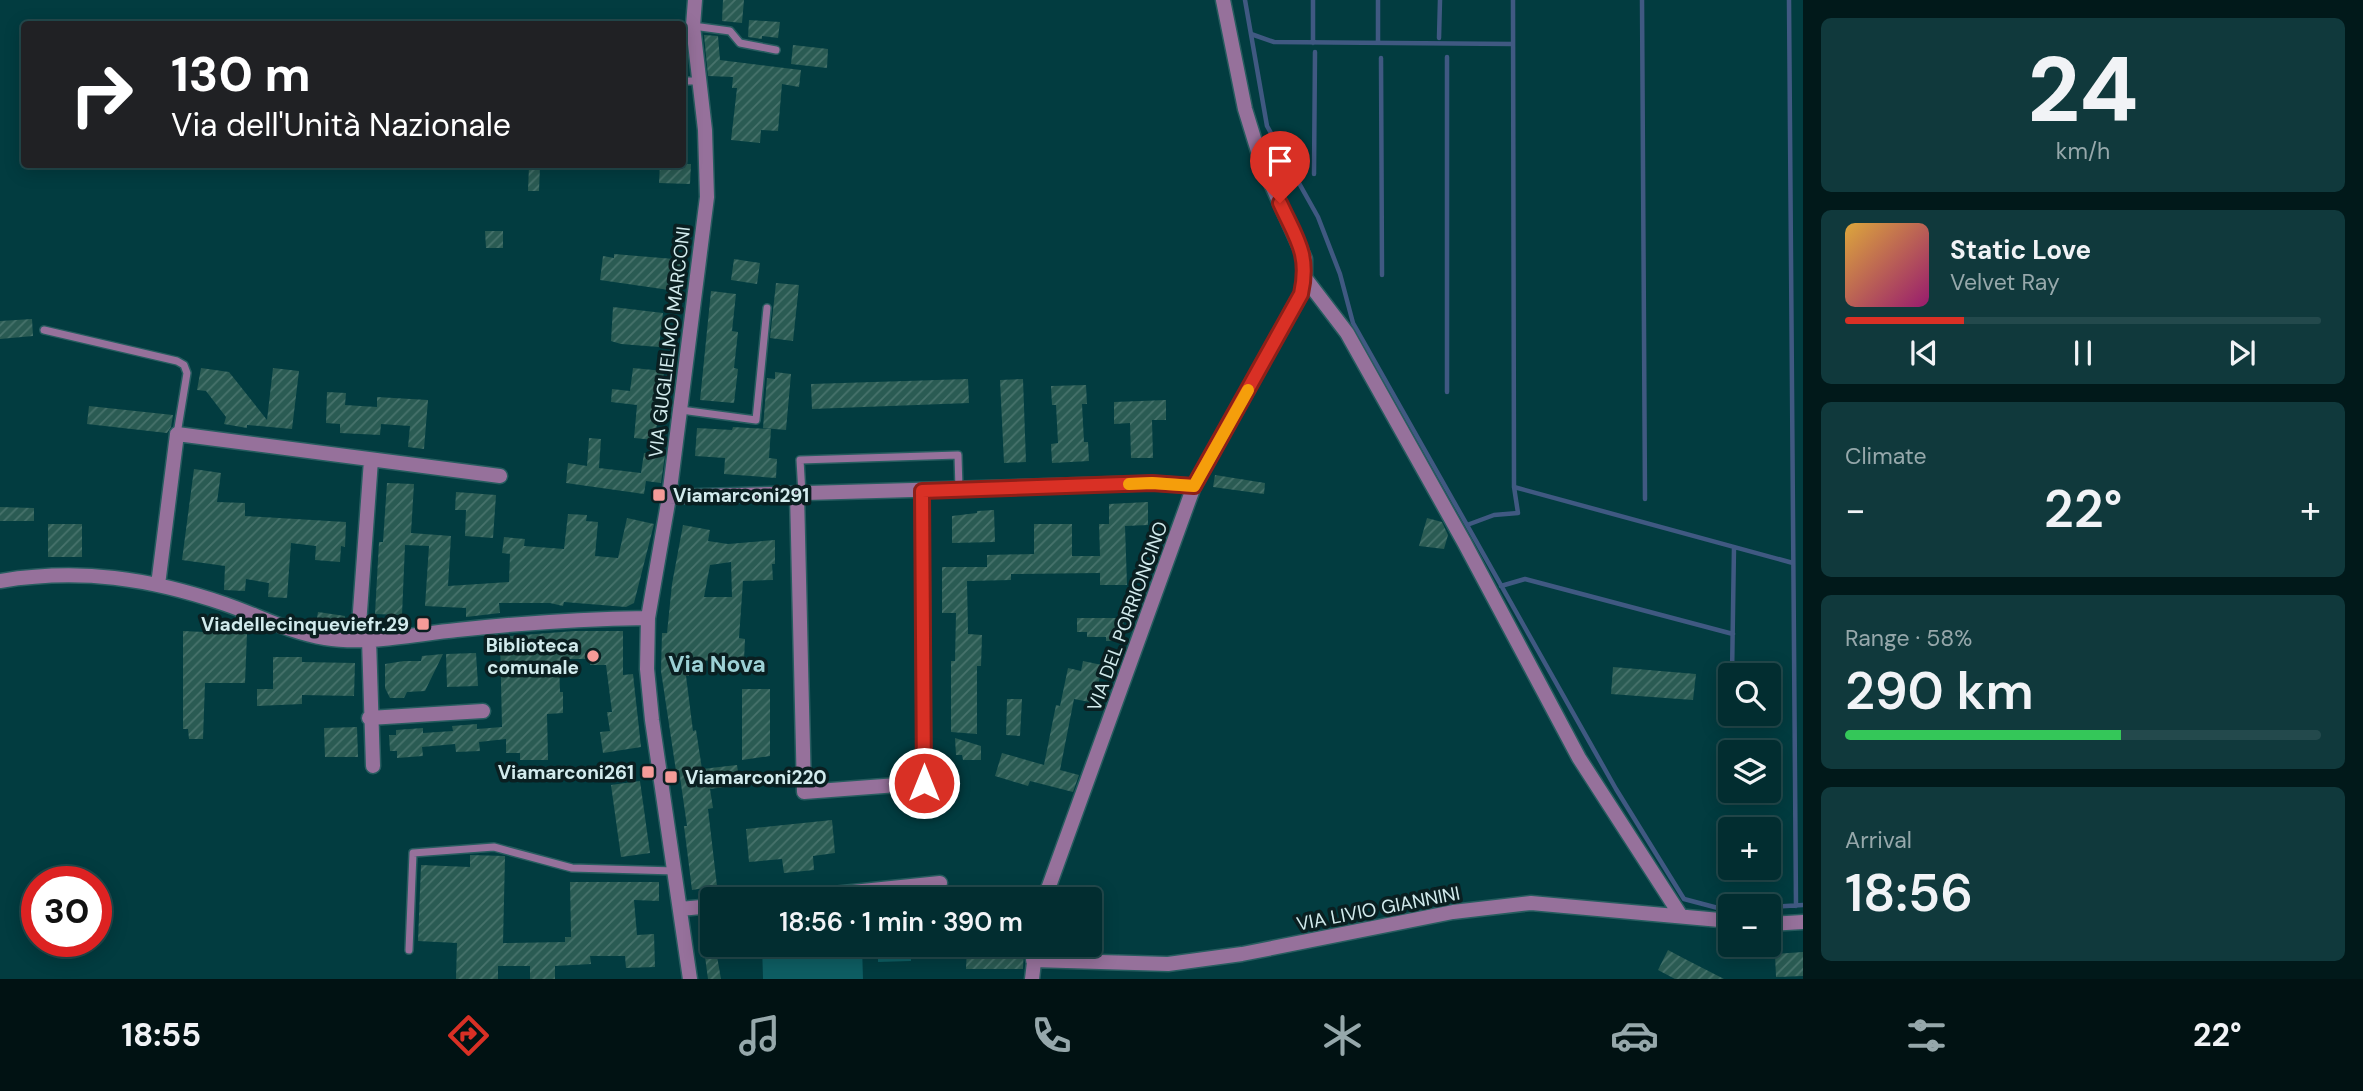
<!DOCTYPE html>
<meta charset="utf-8">
<style>
body{margin:0;font-family:"DM Sans",sans-serif;background:#10393c;color:#f1f3f6;height:100vh;display:flex;flex-direction:column;font-size:26px;white-space:nowrap}
*{box-sizing:border-box;margin:0}
p{font-size:23px;color:#96a8ab}
.icon{flex:none;width:38px;height:38px;fill:none;stroke:currentColor;stroke-width:2;stroke-linecap:round;stroke-linejoin:round}
.map{position:relative;flex:1;overflow:hidden}
.details{display:flex;flex-direction:column;gap:18px;padding:18px;background:#01191a;width:560px}
.details>*{flex:none}
.hud{position:absolute;left:21px;top:21px;width:665px;height:147px;border-radius:7px;box-shadow:0 4px 18px #0003,0 0 0 2px #23494c;background:#202124;color:#fff;overflow:hidden}
.fabs{position:absolute;left:1718px;top:663px;display:grid;gap:14px}
.fabs a{display:grid;place-items:center;width:63px;height:63px;border-radius:7px;background:#022d30;box-shadow:0 4px 18px #0003,0 0 0 2px #23494c;font-size:35px}
.speed{position:absolute;left:21px;top:866px;display:flex;gap:14px;font-size:35px;font-weight:700;text-align:center}
.speed>*{display:grid;place-content:center;width:91px;height:91px;border-radius:50%;background:#022d30;box-shadow:0 4px 18px #0003,0 0 0 2px #23494c;line-height:1}
.speed .limit{border:10px solid #d22;background:#fff;color:#111}
.pin{position:absolute;display:grid;place-items:center;width:60px;height:60px;color:#fff;margin:-72px -30px;border-radius:50% 50% 50% 0;rotate:-45deg;box-shadow:0 0 7px #0007}
.pin .icon{rotate:45deg}
.me{position:absolute;width:77px;margin:-38px;rotate:0deg;stroke-linejoin:round;filter:drop-shadow(0 0 5px #0008)}
.turn{display:flex;align-items:center;gap:24px;height:147px;padding:0 35px;font-size:32px}
.turn .icon{width:91px;height:91px;stroke-width:2.5}
.turn b{display:block;font-size:49px;line-height:60px}
.big{font-size:52px;font-weight:600;line-height:1.1}
.details .card{flex:1;display:flex;flex-direction:column;justify-content:center;gap:10px;min-width:0;padding:0 24px;border-radius:10px;background:#10393c}
.details .dial{align-items:center;gap:0}
.dial b{font-size:91px;line-height:1}
.song{display:flex;align-items:center;gap:21px}
.cover{width:84px;height:84px;border-radius:10px;background:linear-gradient(135deg,hsl(40 70% 55%),hsl(320 70% 35%))}
.played{height:7px;border-radius:4px;background:linear-gradient(90deg,#d93025 25%,#23494c 25%)}
.keys{display:flex;justify-content:space-around;direction:ltr}
.heat{display:flex;justify-content:space-between;align-items:center;font-size:38px;direction:ltr}
.charge{height:10px;border-radius:5px;background:linear-gradient(90deg,#34c759 58%,#23494c 0)}
.trip{position:absolute;left:700px;top:887px;width:402px;height:70px;border-radius:7px;background:#022d30;box-shadow:0 4px 18px #0003,0 0 0 2px #23494c;font-weight:600;line-height:70px;text-align:center}
.tab-bar{display:flex;height:112px;justify-content:space-around;align-items:center;background:#011213;color:#96a8ab}
.tab-bar .icon{width:49px;height:49px}
.tab-bar .active{color:#d93025}
.tab-bar b{font-size:32px;color:#f1f3f6}
main{display:flex;flex:1;min-height:0}
.map>svg:first-child{display:block}
</style>
<main>
<div class="map">
<svg width="1803" height="979" viewBox="0 0 1803 979">
<defs>
<pattern id="building-hatch" width="6" height="6" patternUnits="userSpaceOnUse" patternTransform="scale(1.75)"><rect width="6" height="6" fill="#2a5b53"/><path d="M-1 1l2-2M0 6l6-6M5 7l2-2" fill="none" stroke="#48736c"/></pattern>
</defs>
<rect width="100%" height="100%" fill="#023c40"/>
<path fill="#0e5e63" d="M762,945H862L863,979H763Z
M878,945H911V961L878,962Z"/>
<g fill="none" stroke-linecap="round" stroke-linejoin="round">
<path stroke="#405982" stroke-width="4.5" d="M1245,0L1267,126L1318,217L1340,274L1353,323L1616,789L1684,899L1718,908H1731
M1378,0V43
M1642,0L1645,499
M1789,0L1796,906
M1251,34L1274,42L1513,44
M1439,38L1440,0
M1313,43V0
M1381,58L1382,275
M1314,174L1315,52
M1447,392V57
M1514,487L1793,563
M1467,525L1494,515L1518,513L1514,487L1513,0
M1501,586L1525,579L1733,634
M1732,676L1734,547
M1769,907L1803,905"/>
</g>
<path fill="url(#building-hatch)" fill-rule="evenodd" d="M723,0H744L742,23L722,21Z
M749,20L780,22L778,38L762,36V39L748,37Z
M704,35L718,36L720,60L801,70L799,87L782,84L778,131L761,130L760,143L731,140L737,88H732L733,77L708,76Z
M793,45L828,49L827,68L791,64Z
M660,164H691L690,184L659,183Z
M529,166H540L539,191H528Z
M485,231H503V248H486Z
M614,254L686,260L683,288L670,286L669,290L600,280L603,256L614,258Z
M734,259L760,263L757,284L731,280Z
M776,283L799,285L793,341L770,338Z
M711,291L736,294L732,331L738,332L734,368L738,369L734,403L700,400Z
M613,307L663,313L659,347L621,344L611,341Z
M32,319L33,336L0,339V321Z
M201,368L229,372L267,420L273,368L299,371L292,429L247,425V428L224,424L226,417L206,391L197,390Z
M633,368L664,371L663,379L669,380L665,409L659,408L655,440L634,438L637,405L611,402L612,389L630,391Z
M775,372L791,374L786,430L763,428L767,378L775,379Z
M968,379L969,403L812,409L811,384Z
M1023,379L1026,462L1004,463L1000,380Z
M1086,385L1087,404H1082L1084,442H1088L1089,461L1052,463L1051,444L1058,443L1056,405H1052L1051,386Z
M327,392L346,393L345,405L377,407V397L428,400L424,449L408,447L410,426L381,424L380,435L340,433V424L326,423Z
M1166,400V420H1152L1153,458H1131L1130,423L1114,424V402Z
M89,406L173,415L171,427L167,433L87,424Z
M733,427L771,429L769,458L777,459L776,478L724,474L725,458L695,456L697,428L732,430Z
M589,438L601,439L599,468L641,473L644,453L665,455L661,483L646,481L644,494L566,483L568,463L587,466Z
M194,469L221,473L217,502L245,503V516L346,522L345,547L341,546L340,562L315,560L316,546L291,543L287,598L268,597L269,583L246,579L245,591L224,590L225,566L182,560Z
M1215,475L1265,483L1264,494L1213,487Z
M387,483L414,484L411,533L451,536L448,586L509,582L510,554L502,553L504,537L525,539L524,546L564,549L568,514L587,515L586,521L598,522L595,556L618,558L627,518L654,524L634,603L626,607L564,602L563,606L550,603H499L500,613L466,617V608L425,606L429,546L405,545L402,615L375,614L379,542H383Z
M456,492L496,495L493,538L465,536L466,510H455Z
M1148,502V525L1125,526L1127,585H1100V573L1011,574V580L967,581L968,634L982,635L981,666H977V734L951,732V661H955L956,613H942V567H987V555L1034,554V524H1072V556H1100L1099,524H1109V504Z
M0,507L34,508V521H0Z
M994,510L995,542L952,543V516L977,513V511Z
M1427,518L1442,522L1448,535L1444,549L1419,546Z
M48,524H82V557H48Z
M683,525L710,530L708,541L728,544L775,540V564H772L773,580L743,581L739,638L745,639L744,660L689,661V676H686L693,731L696,730L702,769L737,765L740,785L710,789L713,808L708,809L717,886L692,890L684,826H687L679,770L676,771L661,671L662,633H667L672,584ZM731,562L732,597H704L710,565Z
M318,612L345,616L344,628L316,624Z
M1077,618H1124L1122,641H1106V637H1087V632H1077Z
M183,631L247,634L245,683H205L203,739H189L188,729H183Z
M574,631H623V675L633,674L641,747L603,753L600,732L610,731L607,712H612L606,665H590V659H565V662H559L560,692H563V713L547,714L548,760H520V753H506V739L479,742L480,751L456,752L455,744L422,747L423,756L397,758V751H390L389,735H396V730L423,728V733L453,731L452,726L477,724V729L502,727L500,637Z
M476,653L478,686L447,687L446,654Z
M443,654L425,691L407,692L404,698H390L385,688V664L404,661H421L422,656Z
M273,657H302V662L355,663L354,696L302,695V704L257,706V689H273Z
M1083,661L1102,665L1095,703L1074,699L1060,770L1079,775L1073,792L1030,781L1028,786L995,776L1002,753L1044,765L1056,705L1060,706L1068,668L1081,671Z
M1613,667L1696,674L1693,700L1611,694Z
M742,689H770V756L742,760Z
M1007,699H1022L1020,736L1006,735Z
M357,727L358,757H325L324,728Z
M955,738L981,746V760H963L962,755H956Z
M640,781L650,853L621,857L611,785Z
M832,820L835,853L813,856L814,870L784,873L782,859L749,862L746,829Z
M470,855L505,856L503,943L565,942V937H571L570,882H659V901L634,900L637,935L654,934L655,967L626,968L625,956H590L591,964L555,966V979H530V966H498V979H456L457,943L418,941L421,865L470,867Z
M711,926L712,945H715L721,979H708L701,927Z
M967,947L1024,949L1023,969H966Z
M1668,950L1685,959L1724,979H1675L1658,970Z
M1803,952V976L1776,977L1775,954Z"/>
<g fill="none" stroke-linecap="round" stroke-linejoin="round">
<defs>
<path id="lane" d="M693,26L730,31L740,43L776,50
M682,81H699
M44,330L177,361L184,365L187,373L177,434
M681,410L756,420L767,308
M802,494L800,460L958,455L959,489
M409,950L413,853L494,847L572,868L675,871"/>
<path id="street" d="M1305,278L1347,333L1464,542L1579,758L1681,916
M797,494L804,792L924,783L922,491
M669,497L1152,483L1194,486
M0,581C80,568 149,578 225,604C257,615 291,633 325,638C368,645 415,634 457,630C521,623 584,619 648,618
M158,585L177,434L500,476
M358,639L371,460
M369,639L373,766
M369,718L483,711
M775,900L940,883
M1044,900L1194,486L1301,294L1305,278V259L1261,161L1245,109L1223,0
M680,909L712,906
M1769,924L1803,922
M1033,960L1168,964L1242,954L1453,912L1531,903L1731,921
M690,979L652,720L647,669L648,618L669,497L707,197L705,130L693,26L695,0
M1032,979L1036,945"/>
</defs>
<use href="#lane" stroke="#275c5f" stroke-width="10"/>
<use href="#street" stroke="#275c5f" stroke-width="17"/>
<use href="#lane" stroke="#96719b" stroke-width="7"/>
<use href="#street" stroke="#96719b" stroke-width="14"/>
</g>
<g fill="none" stroke-linecap="round" stroke-linejoin="round">
<defs>
<path id="route" d="M924,783L922,491L1152,483L1194,486L1301,294C1310,254 1296,238 1280,203"/>
</defs>
<use href="#route" stroke="#8d1f18" stroke-width="18"/>
<use href="#route" stroke="#d93025" stroke-width="12"/>
<path stroke="#f59e0b" stroke-width="12" d="M1129,484L1152,483L1194,486L1248,390"/>
</g>
<g fill="#f59b98" stroke="#0a1f21" stroke-width="2.5">
<rect x="652" y="488" width="14" height="14" rx="3.5"/>
<rect x="416" y="617" width="14" height="14" rx="3.5"/>
<circle cx="593" cy="656" r="7"/>
<rect x="641" y="765" width="14" height="14" rx="3.5"/>
<rect x="664" y="770" width="14" height="14" rx="3.5"/>
</g>
<g text-anchor="middle" stroke-width="7" stroke-linejoin="round" paint-order="stroke">
<g font-size="19" fill="#d2ebed" stroke="#0a1f21">
<text transform="translate(669 342) rotate(-83)" y="7">VIA GUGLIELMO MARCONI</text>
<text transform="translate(1127 616) rotate(-70)" y="7">VIA DEL PORRIONCINO</text>
<text transform="translate(1378 908) rotate(-11)" y="7">VIA LIVIO GIANNINI</text>
</g>
<g font-size="19" font-weight="bold" fill="#d2ebed" stroke="#0a1f21" text-anchor="end">
<text x="673" y="502" text-anchor="start">Viamarconi291</text>
<text x="409" y="631">Viadellecinqueviefr.29</text>
<text x="579" y="652">Biblioteca<tspan x="579" dy="22">comunale</tspan></text>
<text x="634" y="779">Viamarconi261</text>
<text x="685" y="784" text-anchor="start">Viamarconi220</text>
</g>
<g font-size="23" font-weight="bold" fill="#9dd1d5" stroke="#0a1f21">
<text x="717" y="672">Via Nova</text>
</g>
</g>
</svg>
<div class="fabs">
<a><svg class="icon" aria-label="search" viewBox="0 0 24 24"><circle cx="10" cy="10" r="6"/><path d="M15 15l6 6"/></svg></a>
<a><svg class="icon" aria-label="layers" viewBox="0 0 24 24"><path d="M12 4l9 5-9 5-9-5zM3 14l9 5 9-5"/></svg></a>
<a>+</a>
<a>−</a>
</div>
<div class="speed"><div class="limit">30</div></div>
<div class="pin" style="left:1280px;top:203px;background:#d93025"><svg class="icon" aria-label="arrive" viewBox="0 0 24 24"><path d="M6 21V4h12l-3 4 3 4H6"/></svg></div>
<svg class="me" style="left:924px;top:783px" viewBox="-20 -20 40 40"><circle r="17" fill="#d93025" stroke="#fff" stroke-width="3"/><path d="M0-11L8 9 0 5-8 9z" fill="#fff"/></svg>
<div class="trip">18:56 · 1 min · 390 m</div>
<div class="hud">
<div class="turn"><svg class="icon" aria-label="right" viewBox="0 0 24 24"><path d="M7 20v-9h11M14 6l5 5-5 5"/></svg><div><b>130 m</b>Via dell'Unità Nazionale</div></div>
</div>
</div>
<section class="details">
<div class="card dial"><b>24</b><p>km/h</p></div>
<div class="card">
<div class="song"><i class="cover"></i><div><b>Static Love</b><p>Velvet Ray</p></div></div>
<div class="played"></div>
<div class="keys"><svg class="icon" aria-label="previous" viewBox="0 0 24 24"><path d="M18 5L8 12l10 7zM5 5v14"/></svg><svg class="icon" aria-label="pause" viewBox="0 0 24 24"><path d="M8 5v14M16 5v14"/></svg><svg class="icon" aria-label="next" viewBox="0 0 24 24"><path d="M6 5l10 7-10 7zM19 5v14"/></svg></div>
</div>
<div class="card"><p>Climate</p>
<div class="heat"><a>−</a><b class="big">22°</b><a>+</a></div>
</div>
<div class="card"><p>Range · 58%</p><b class="big">290 km</b><div class="charge"></div></div>
<div class="card"><p>Arrival</p><b class="big">18:56</b></div>
</section>
</main>
<nav class="tab-bar">
<b>18:55</b>
<svg class="icon active" aria-label="directions" viewBox="0 0 24 24"><path d="M12 3l9 9-9 9-9-9zM9 14v-3h6M13 9l2 2-2 2"/></svg>
<svg class="icon" aria-label="music" viewBox="0 0 24 24"><path d="M9 18V5l10-2v13"/><circle cx="6" cy="18" r="3"/><circle cx="16" cy="16" r="3"/></svg>
<svg class="icon" aria-label="phone" viewBox="0 0 24 24"><path d="M5 4h4l2 5-3 2q2 4 5 5l2-3 5 2v4C11 20 4 13 5 4z"/></svg>
<svg class="icon" aria-label="climate" viewBox="0 0 24 24"><path d="M12 3v18M4 7l16 10M4 17L20 7"/></svg>
<svg class="icon" aria-label="car" viewBox="0 0 24 24"><path d="M5 17H2v-5l4-1 3-4h7l3 4 3 1v5h-3M9 17h6M6 11h13"/><circle cx="7" cy="17" r="2"/><circle cx="17" cy="17" r="2"/></svg>
<svg class="icon" aria-label="filters" viewBox="0 0 24 24"><path d="M4 7h16M4 17h16"/><circle cx="9" cy="7" r="2"/><circle cx="15" cy="17" r="2"/></svg>
<b>22°</b>
</nav>
